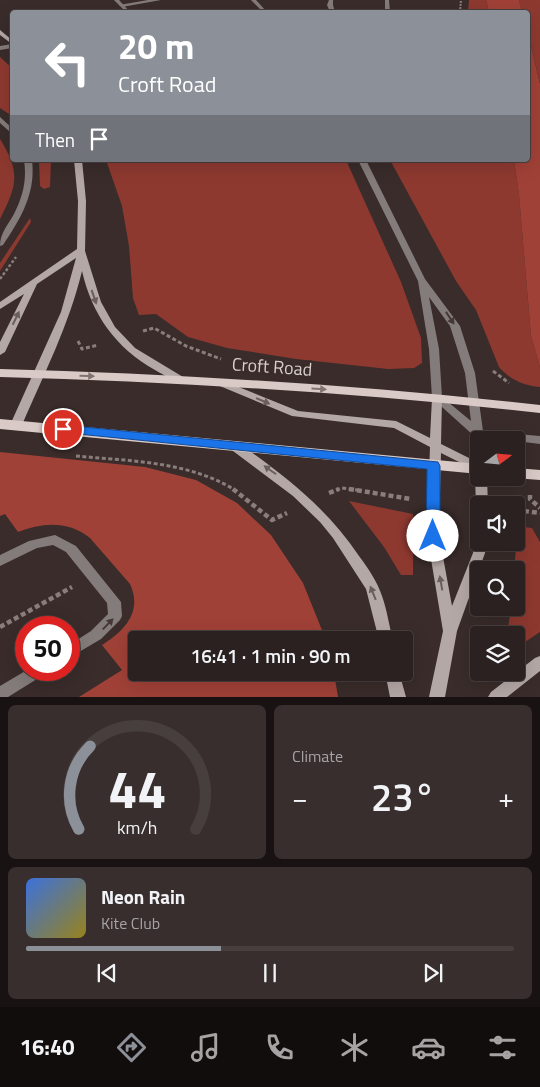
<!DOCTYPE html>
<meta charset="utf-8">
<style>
body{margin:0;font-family:"Titillium Web",sans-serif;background:#372e2d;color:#f1f3f6;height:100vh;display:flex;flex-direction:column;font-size:19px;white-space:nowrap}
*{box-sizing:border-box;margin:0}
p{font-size:16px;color:#a6a3a5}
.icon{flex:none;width:28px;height:28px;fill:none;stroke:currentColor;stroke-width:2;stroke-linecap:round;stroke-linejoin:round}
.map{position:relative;height:697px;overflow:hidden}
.drawer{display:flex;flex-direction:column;gap:8px;padding:8px;background:#181212;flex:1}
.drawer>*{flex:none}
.top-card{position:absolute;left:10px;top:10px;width:520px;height:152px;border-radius:5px;box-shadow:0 5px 20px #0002,0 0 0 1px #473e3e;background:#8c9099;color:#fff;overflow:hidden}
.needle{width:32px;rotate:74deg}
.tools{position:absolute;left:470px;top:431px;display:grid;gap:10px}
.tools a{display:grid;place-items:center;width:55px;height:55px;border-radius:5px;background:#2b2120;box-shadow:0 5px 20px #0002,0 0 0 1px #473e3e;font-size:25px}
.speed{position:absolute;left:15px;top:616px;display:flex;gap:10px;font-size:25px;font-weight:700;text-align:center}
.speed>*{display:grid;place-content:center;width:65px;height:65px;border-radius:50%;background:#2b2120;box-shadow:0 5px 20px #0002,0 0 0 1px #473e3e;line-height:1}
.speed .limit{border:8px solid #d22;background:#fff;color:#111}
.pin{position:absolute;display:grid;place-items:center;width:42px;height:42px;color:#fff;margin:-21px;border:2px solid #fff;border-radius:50%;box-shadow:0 1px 5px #0007}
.me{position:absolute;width:55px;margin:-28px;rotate:0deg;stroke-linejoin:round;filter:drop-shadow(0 0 4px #0008)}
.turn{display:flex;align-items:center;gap:18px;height:105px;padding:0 25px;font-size:22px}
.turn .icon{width:65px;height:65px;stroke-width:2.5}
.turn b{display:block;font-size:35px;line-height:42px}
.then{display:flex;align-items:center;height:48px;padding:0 25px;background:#0003;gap:10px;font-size:19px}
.big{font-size:38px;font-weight:600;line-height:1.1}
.drawer .widget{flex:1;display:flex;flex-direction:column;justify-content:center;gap:8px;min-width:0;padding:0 18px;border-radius:8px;background:#372e2d}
.drawer .dial{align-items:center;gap:0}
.dial svg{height:130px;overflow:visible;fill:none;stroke:#473e3e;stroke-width:7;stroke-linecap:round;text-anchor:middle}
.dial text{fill:#f1f3f6;stroke:none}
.song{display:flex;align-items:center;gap:15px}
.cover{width:60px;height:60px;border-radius:8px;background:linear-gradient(135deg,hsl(220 70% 55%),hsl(50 70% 35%))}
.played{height:5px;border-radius:2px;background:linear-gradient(90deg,#8c9099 40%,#473e3e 40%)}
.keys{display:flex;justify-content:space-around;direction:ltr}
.heat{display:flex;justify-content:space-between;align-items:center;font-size:28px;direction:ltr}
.drawer .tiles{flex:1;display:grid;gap:8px;grid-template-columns:1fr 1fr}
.widget:last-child{grid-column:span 2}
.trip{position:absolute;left:128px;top:631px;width:285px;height:50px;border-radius:5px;background:#2b2120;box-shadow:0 5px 20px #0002,0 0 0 1px #473e3e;font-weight:600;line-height:50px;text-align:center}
.dock{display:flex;height:80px;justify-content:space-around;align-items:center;background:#110d0d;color:#a6a3a5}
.dock .icon{width:35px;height:35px}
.dock .on{color:#8c9099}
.dock b{font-size:22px;color:#f1f3f6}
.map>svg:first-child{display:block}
</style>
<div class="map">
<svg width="540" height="697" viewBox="0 0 540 697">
<rect width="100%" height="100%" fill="#392c2a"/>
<path fill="#8e3930" d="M469,0H486L489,12H468Z
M519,0H540V83L528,33V12H522Z
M0,57L12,68V116L0,108Z
M0,139C21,173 17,185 0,219Z
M39,160H51L50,187L44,189L40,186Z
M106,160H346L401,282L421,338L422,363L414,368L388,369L296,359L227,348L188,337L156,314L139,315L133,298L129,246L122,206Z
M390,160H514L519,195L531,336L540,367V387C524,386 509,379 499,367L476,310L456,281Z
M30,218L31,222L0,271V263Z
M349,501L413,514V575H401L384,547Z
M524,527L532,528L540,542V632L516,648V635H507L511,608H516V570H514L518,528Z"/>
<path fill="#a04137" d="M486,0H519L522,12H489Z
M528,33L540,84V367L531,336L519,195L514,160H528Z
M0,452L145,467L196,480L237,503L271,535L303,583L326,640H136V672L334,673L338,697H79L122,670L102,645C124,631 143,612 130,584L90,538C69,521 43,522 18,532L5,514L0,516Z"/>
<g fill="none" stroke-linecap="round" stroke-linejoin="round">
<path stroke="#897e7c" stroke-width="2" stroke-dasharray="2 1" stroke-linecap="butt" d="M460,12L461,0"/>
<path stroke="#897e7c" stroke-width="2.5" stroke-dasharray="3 2" stroke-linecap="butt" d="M0,279L16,257"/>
<path stroke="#897e7c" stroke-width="3" stroke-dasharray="4 2.5" stroke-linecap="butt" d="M143,331L154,328L186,346L221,359
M78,341L82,349L98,345
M493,371L509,383
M76,456C129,461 188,461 235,490
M336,490L342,488L357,490"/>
<path stroke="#897e7c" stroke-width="4.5" stroke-dasharray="5 3" stroke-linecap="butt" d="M233,489L272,520L287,513
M349,489L411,499
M329,493L339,489
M530,495V499L540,508
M516,510L540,513
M0,627L72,587"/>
<path fill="#847c7b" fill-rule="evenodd" d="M148,0H161L122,7L119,5Z
M329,0H333V5L335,12H330L327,5Z
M385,0H389L390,12H385Z
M358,160H366L425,279L460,326L475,373L483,431L540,436V444L516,441V440L484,438L485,440H479V444L475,443L473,435L432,398L429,349L418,281ZM429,297L450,326L465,373L471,421L442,397L439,349Z
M55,535L76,546L121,602L122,616L120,620L101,639L69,658V645L91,631L108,614L107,603L66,552L53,545L37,548L0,566V555L29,541Z
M27,670H47L45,674L8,697H0V686Z"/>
<path fill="#847c7b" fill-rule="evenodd" d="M114,0H119L130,12H126Z
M251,0H256L267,12H263Z
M12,44V48L0,50V46Z
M0,117L12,128V133L10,132L0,123Z
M24,160H32C36,193 21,218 3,245L0,246C0,233 8,225 14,214C23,196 27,180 24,160Z"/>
<path fill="#b4a8a6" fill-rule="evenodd" d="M0,30L12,40V44L0,35Z
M74,160H82L86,201L85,251L101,302L115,327L135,348L188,380L183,383C173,381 164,375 155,370C116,348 92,315 82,271C69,325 44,374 22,425L20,428H12L10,425L61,312L76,258L37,284L5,352L0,355V342L24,294L0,309V302L77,249L78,201Z
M219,379L298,411L396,421L430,438L432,398L433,396H441L442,398L441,444L479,463V472L441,453L439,535L452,606L473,553L475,542L479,538V542H487L485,553L457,631L445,697H429L443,631L427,535L430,447L394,428L292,416L215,384L214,382Z
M233,441L237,442C284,475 327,508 359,556C368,568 377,581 382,596C387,610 389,625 393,640H379L366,589L333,538L320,522L293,496L229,448L227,445L229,442Z
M477,475H479V478H487L488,505H479V508L476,505L475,478Z
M540,656V671L507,697H488L491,692L535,658Z
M385,672H399L406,697H390Z"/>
<path fill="#d9cac7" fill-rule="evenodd" d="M0,369C181,374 360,385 540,405V413C360,393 181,382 0,377Z
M0,419L479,464V474L0,429Z
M516,468L540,470V480L514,478H516Z"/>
</g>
<defs><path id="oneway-solid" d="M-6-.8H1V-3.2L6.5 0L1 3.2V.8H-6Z" transform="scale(1.25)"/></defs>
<g fill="#6a5e5c">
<use href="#oneway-solid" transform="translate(94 297) rotate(71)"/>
<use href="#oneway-solid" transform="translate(16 318) rotate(-64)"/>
<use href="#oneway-solid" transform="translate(263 401) rotate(23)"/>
<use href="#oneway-solid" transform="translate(270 470) rotate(-145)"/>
<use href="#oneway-solid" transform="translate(441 583) rotate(-100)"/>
<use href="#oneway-solid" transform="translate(373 593) rotate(-112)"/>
</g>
<g fill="#443836">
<use href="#oneway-solid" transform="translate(450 318) rotate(57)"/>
<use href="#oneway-solid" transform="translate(108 624) rotate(-46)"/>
</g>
<g fill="#817371">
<use href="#oneway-solid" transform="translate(87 376) rotate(2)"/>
<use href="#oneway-solid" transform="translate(319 389) rotate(4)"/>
</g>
<path fill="#1a73e8" stroke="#114b97" d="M63,425L438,462L440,466V536L438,539L433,541L428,539L426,536L427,469L58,432L57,429Z"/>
<g text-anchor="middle" stroke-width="5" stroke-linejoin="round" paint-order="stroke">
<g font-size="18" fill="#d8cfcd" stroke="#392c2a">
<text transform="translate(272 367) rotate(4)" y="6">Croft Road</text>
</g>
</g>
</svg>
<div class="tools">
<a><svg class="needle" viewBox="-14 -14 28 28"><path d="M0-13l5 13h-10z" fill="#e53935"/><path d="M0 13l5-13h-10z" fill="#a6a3a5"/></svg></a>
<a><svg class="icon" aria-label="sound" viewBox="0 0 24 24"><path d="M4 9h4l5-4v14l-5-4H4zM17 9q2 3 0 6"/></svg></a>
<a><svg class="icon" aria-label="search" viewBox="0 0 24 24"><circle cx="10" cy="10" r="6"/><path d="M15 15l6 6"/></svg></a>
<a><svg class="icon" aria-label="layers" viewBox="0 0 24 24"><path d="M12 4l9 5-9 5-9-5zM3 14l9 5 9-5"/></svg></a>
</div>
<div class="speed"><div class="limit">50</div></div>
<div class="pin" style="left:63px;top:429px;background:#d93025"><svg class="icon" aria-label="arrive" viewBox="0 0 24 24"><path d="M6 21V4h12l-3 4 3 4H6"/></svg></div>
<svg class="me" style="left:433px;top:536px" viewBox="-20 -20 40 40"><circle r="19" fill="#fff"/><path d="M0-13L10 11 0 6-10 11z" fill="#1a73e8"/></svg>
<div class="trip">16:41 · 1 min · 90 m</div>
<div class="top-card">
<div class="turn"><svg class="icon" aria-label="left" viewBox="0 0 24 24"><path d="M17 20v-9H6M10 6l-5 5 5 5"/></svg><div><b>20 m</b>Croft Road</div></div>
<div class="then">Then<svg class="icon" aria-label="arrive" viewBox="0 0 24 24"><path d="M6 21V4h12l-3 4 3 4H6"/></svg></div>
</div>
</div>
<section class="drawer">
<div class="tiles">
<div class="widget dial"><svg viewBox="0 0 100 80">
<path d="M14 69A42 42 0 1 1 86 69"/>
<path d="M14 69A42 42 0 0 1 21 18" stroke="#8c9099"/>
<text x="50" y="56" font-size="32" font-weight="700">44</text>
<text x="50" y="72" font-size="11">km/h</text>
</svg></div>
<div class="widget"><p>Climate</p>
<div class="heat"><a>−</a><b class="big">23°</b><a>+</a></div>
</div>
<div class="widget">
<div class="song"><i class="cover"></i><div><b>Neon Rain</b><p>Kite Club</p></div></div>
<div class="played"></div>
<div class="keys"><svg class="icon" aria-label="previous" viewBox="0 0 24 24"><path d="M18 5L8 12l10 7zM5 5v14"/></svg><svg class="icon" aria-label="pause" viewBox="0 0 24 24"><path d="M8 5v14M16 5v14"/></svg><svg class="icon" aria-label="next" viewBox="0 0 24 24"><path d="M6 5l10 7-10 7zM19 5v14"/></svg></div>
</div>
</div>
</section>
<nav class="dock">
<b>16:40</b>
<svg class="icon on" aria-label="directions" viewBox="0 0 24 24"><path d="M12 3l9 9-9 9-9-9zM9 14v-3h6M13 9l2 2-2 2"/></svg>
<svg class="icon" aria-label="music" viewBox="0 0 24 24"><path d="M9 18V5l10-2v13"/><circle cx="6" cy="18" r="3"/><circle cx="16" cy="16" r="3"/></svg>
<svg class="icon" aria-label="phone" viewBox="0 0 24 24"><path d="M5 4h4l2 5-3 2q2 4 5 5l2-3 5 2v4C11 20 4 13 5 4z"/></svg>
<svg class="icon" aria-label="climate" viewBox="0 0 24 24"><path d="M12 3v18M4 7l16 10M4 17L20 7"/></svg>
<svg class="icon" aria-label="car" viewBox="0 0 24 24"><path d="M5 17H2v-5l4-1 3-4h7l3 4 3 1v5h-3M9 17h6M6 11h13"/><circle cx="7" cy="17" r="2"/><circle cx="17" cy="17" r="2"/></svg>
<svg class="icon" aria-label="filters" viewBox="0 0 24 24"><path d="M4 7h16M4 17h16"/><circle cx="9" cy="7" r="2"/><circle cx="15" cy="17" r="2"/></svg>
</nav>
